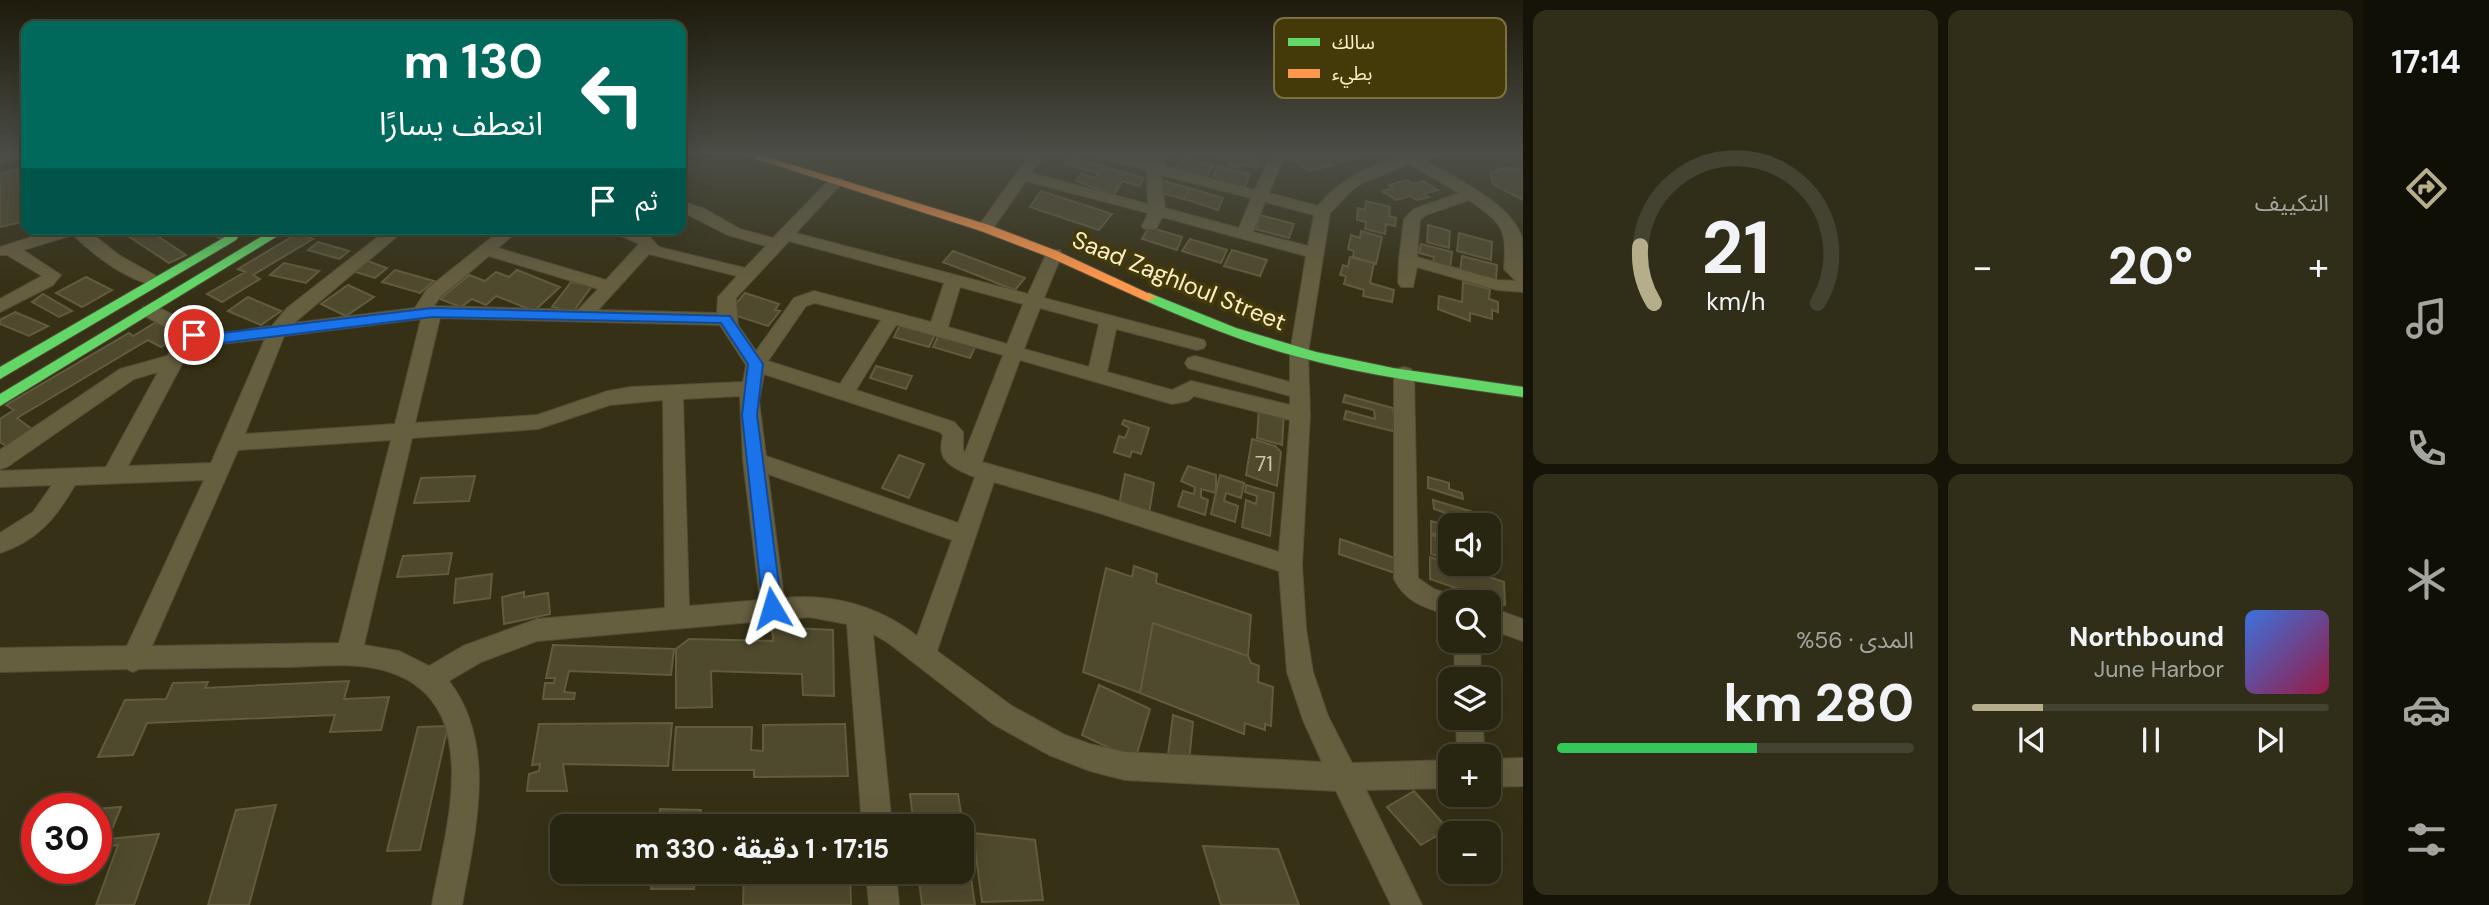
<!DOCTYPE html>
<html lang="ar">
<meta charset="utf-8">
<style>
body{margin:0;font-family:"DM Sans","Noto Sans Arabic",sans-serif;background:#302d19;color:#f1f3f6;direction:rtl;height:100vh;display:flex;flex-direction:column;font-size:26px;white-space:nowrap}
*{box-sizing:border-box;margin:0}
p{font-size:23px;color:#a5a59f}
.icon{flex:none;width:38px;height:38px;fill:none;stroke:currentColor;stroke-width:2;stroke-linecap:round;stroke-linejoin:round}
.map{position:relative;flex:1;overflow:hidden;direction:ltr}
.panel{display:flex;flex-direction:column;gap:10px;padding:10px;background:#161409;width:840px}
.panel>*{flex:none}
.hud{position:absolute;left:21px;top:21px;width:665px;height:214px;border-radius:14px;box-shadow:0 7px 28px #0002,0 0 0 2px #444230;direction:rtl;background:#00695c;color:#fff;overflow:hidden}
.controls{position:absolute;left:1438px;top:513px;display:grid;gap:14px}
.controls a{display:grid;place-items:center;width:63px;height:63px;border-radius:14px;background:#282510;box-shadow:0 7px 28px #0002,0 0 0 2px #444230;font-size:35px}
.speed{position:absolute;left:21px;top:793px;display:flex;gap:14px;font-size:35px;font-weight:700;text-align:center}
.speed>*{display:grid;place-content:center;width:91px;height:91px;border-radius:50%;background:#282510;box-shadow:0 7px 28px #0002,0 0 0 2px #444230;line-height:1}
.speed .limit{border:10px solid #d22;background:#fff;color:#111}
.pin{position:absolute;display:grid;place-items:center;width:60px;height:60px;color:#fff;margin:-30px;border:4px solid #fff;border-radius:50%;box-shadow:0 2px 7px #0007}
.me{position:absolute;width:77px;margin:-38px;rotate:353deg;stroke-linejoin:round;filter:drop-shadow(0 0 5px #0008)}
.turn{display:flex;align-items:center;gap:24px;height:147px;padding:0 28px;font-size:32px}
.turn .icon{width:91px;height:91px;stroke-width:2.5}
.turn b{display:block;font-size:49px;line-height:60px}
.then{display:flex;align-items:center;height:66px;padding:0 28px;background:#0003;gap:14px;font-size:26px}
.big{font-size:52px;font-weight:700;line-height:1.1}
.panel .widget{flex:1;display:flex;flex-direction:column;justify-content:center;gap:10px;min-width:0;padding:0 24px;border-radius:14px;background:#302d19}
.panel .dial{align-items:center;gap:0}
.dial svg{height:182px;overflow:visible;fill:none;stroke:#444230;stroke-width:7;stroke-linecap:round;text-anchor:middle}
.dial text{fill:#f1f3f6;stroke:none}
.song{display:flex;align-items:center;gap:21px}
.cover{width:84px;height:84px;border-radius:10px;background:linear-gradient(135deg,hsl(220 70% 55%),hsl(340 70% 35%))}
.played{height:7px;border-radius:4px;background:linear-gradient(90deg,#b6ad8a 20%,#444230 20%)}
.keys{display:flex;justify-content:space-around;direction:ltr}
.heat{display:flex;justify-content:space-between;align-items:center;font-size:38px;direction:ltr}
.charge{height:10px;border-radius:5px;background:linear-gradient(90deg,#34c759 56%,#444230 0)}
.panel .tiles{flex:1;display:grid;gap:10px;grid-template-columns:repeat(2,1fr)}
.trip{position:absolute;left:550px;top:814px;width:424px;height:70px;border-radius:14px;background:#282510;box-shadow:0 7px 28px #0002,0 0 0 2px #444230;font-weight:700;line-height:70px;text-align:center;direction:rtl}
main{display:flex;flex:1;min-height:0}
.menu{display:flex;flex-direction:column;width:126px;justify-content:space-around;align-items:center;background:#100f06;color:#a5a59f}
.menu .icon{width:49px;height:49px}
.menu .current{color:#b6ad8a}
.menu b{font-size:32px;color:#f1f3f6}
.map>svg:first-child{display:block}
</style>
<main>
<nav class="menu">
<b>17:14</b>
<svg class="icon current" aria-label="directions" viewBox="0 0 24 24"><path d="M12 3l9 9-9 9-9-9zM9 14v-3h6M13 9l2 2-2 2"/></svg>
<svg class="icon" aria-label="music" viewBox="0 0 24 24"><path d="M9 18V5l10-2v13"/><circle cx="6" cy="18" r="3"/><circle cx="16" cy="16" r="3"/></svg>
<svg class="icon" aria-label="phone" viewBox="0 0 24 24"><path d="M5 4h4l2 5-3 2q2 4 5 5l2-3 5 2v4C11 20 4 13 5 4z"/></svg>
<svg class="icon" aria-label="climate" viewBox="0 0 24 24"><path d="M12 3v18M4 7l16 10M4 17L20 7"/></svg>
<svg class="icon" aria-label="car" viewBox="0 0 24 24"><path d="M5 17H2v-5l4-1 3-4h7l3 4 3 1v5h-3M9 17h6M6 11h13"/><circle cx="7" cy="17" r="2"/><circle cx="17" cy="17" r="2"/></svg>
<svg class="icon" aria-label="filters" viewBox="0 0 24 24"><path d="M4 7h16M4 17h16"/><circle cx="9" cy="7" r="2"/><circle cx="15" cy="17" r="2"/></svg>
</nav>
<section class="panel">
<div class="tiles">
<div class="widget"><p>التكييف</p>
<div class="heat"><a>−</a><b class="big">20°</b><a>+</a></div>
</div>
<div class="widget dial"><svg viewBox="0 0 100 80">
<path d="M14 69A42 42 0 1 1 86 69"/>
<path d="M14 69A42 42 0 0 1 8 44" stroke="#b6ad8a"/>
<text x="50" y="56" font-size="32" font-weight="700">21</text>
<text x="50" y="72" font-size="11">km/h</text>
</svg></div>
<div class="widget">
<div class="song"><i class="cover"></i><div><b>Northbound</b><p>June Harbor</p></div></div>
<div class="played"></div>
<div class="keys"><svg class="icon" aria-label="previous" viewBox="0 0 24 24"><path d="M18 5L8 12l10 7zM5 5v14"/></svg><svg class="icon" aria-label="pause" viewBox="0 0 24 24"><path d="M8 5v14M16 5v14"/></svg><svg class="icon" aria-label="next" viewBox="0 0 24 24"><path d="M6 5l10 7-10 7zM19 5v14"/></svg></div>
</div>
<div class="widget"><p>المدى · 56%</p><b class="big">280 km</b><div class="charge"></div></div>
</div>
</section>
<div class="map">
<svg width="1523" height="905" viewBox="0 0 1523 905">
<rect width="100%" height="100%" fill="#363116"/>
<path fill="#4f492d" stroke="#625b3d" stroke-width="2" d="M1111,154H1150L1144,164Z
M1220,154H1246L1245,156L1260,160L1257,168L1242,164L1240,168L1229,165L1230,161L1219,158Z
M1311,154H1317L1334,165L1310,171L1291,159Z
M1323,154H1359L1363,156L1338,163Z
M1070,157L1144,178L1139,186L1122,181L1114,195L1076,181L1081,174L1095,178L1098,173L1065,164Z
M1181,157L1213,165L1206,180L1174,172Z
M1218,166L1250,174L1244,189L1211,181Z
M22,168V176L26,175V215L22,216V222L0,227V174Z
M1503,168L1523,169V200L1493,184L1490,173Z
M1160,180L1189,188L1184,199L1155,191Z
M1407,180L1413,184L1423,181L1438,190L1424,194L1429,197L1417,200L1410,196L1396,200L1382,191L1393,188L1389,185Z
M1189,188L1223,198L1218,210L1184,199Z
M1041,191L1112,214L1099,230L1030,207Z
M1366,201L1390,207L1389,216L1396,218L1395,226L1386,224L1385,234L1365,229L1366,222L1357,220L1358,208L1365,210Z
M1260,215L1294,224L1289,238L1255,229Z
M1428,225L1450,231L1449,248L1427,242Z
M1149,227L1182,237L1177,250L1142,239Z
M134,229H147L186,255L169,263L125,234Z
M1361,231L1382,237L1376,264L1353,257L1354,251L1348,249L1351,235L1360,238Z
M298,233L313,239L253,275L260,279L222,302L207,294L245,272L238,269Z
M1459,233L1492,242L1491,260L1457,251Z
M1190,239L1227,250L1221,263L1182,251Z
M318,242L349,251L339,259L308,250Z
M1421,244L1452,252L1450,269L1433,265L1434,257L1419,253Z
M1232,250L1267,260L1260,276L1224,266Z
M953,251L1025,278L1015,290L943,262Z
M1462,256L1497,265L1496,281L1460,271Z
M1350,257L1374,263L1370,283L1394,290L1392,302L1363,296L1364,290L1344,284L1346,276L1340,275L1343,265L1348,267Z
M365,260L387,268L375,278L352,271Z
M284,263L319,271L306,283L270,275Z
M395,270L434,281L420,293L382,282Z
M517,270L560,287L534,311L496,296L486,305L472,299L461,307L440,299L469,275L485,281L496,272L509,277Z
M86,277L112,290L82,307L56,293Z
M571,282L592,286L573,312L552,307Z
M1463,282L1490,289L1489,299L1498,302V312L1492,310V319L1470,313V321L1438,309L1439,296L1462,302Z
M348,285L374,297L346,316L321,304Z
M745,293L779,304L775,310L780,311L768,326L728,313Z
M43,294L72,311L59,317L32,302Z
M248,297L281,311L261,325L228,311Z
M15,312L48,326L29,336L0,324V320Z
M158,321L181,335L161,347L148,340L17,418L33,430L6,446L0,442V419L14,410L6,405L129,333L133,336Z
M901,323L936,333L929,347L894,337Z
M939,335L976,345L970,358L933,347Z
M876,366L912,376L906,389L870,378Z
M1345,395L1393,408L1396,432L1344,419L1346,411L1375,419L1374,410L1343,402Z
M1259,407L1284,414L1282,445L1257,438Z
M1124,420L1149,428L1141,454L1132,451L1130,457L1114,452L1119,436L1125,438L1129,428L1122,424Z
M1252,439L1275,446L1281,452L1277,486L1246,475Z
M899,455L924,464L909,498L882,488Z
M1188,466L1216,475V493L1201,489V497L1208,500L1205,515L1178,506L1183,491L1194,494L1195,487L1181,481Z
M1125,474L1154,483L1149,514L1119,505Z
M1220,475L1244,483L1241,498L1226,493L1224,501L1238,506L1235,522L1211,514Z
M475,476L469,501L414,503L421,478Z
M1428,477L1449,483V489L1462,493L1463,499L1428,488Z
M1246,485L1274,493L1270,536L1242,527L1246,500L1256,504L1257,496L1245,492Z
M1433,500L1490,517L1491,525L1483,523V525H1465L1455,522V516L1434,509Z
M1431,521L1451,527V539L1431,533Z
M1431,535L1451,541V560L1431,554Z
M1340,539L1395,558V573L1339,554Z
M452,553L448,574L397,577L403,556Z
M1430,557L1504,582L1505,605L1430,579Z
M1134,566L1157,574L1156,583L1251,615L1248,656L1153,623L1140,693L1083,672L1106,568L1132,577Z
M492,574L490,598L454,603L456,579Z
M524,592V597L548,593L550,614L504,624L502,597Z
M1153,623L1248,656L1251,663L1259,666L1258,682L1273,687L1271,726L1265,724V730L1245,723L1244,734L1140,693Z
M772,627L833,630L834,696L803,695L802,674L711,671L712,707L676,708V649L689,639L773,641Z
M553,645L674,649L671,675L569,671L564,692L575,693L574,699H543L545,683H554L555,678H546Z
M349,681L344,699L389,697L381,730L330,732L335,715L147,723L133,755L98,757L125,700L166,699L173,683L208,682L205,688Z
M1099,685L1150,709L1135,760L1082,735Z
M1173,715L1193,722L1189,762L1168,755Z
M672,723L668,766L563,764L567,791H527L529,774L539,771L540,764L532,765L539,724Z
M845,724L848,776L754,777V770H673L676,727H752L751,750L763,751V725Z
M448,726L420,850L387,851L418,727Z
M1414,791L1448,829L1421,845L1387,807Z
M910,794H958L968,858H961V826H914Z
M276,805L249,905H208L236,810Z
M121,807L108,839L159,834L134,905H96L118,845L96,848V809Z
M660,809L701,810L699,826H658Z
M973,833L1035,840L1043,900L982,902Z
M1203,846L1278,849L1299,905H1221Z
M961,858H968L975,905H922L918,872H961Z
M653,872H695L694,889H651Z
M744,872H850L851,905H743Z"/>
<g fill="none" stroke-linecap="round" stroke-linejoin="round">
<defs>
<path id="street" d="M0,154H19L0,164Z
M1030,154H1044L1031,173L1148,204L1147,170L1097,157L1095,154H1118L1150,162L1154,154H1168L1164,166L1255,190L1271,154H1285L1269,193L1318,206C1348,170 1393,154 1439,154L1437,157L1424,160C1452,176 1513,204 1522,238C1523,248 1523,280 1523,292L1497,290L1417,267L1413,287H1401L1398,283L1399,259L1404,219L1414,209L1459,193L1409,164L1362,183L1350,192L1330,213L1308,353L1310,415L1302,565L1306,629L1313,672L1328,716L1352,763L1451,760V788L1366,790L1422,905H1391L1336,791L1125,780L1090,771L1049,755L993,724L887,642L873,634L892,826H862L847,624L809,617L537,641L481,662L449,681C498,745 475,832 462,905H432C441,853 459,794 449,741C444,710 425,685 395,674C363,661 323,666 289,667C239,667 189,668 139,669L133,672L127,669L0,672V648L127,646L204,480L75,485C56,518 37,541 0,553V533L33,512L52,485L0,487V471L106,467L158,372L134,379L7,467L0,469V450L120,369L167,356L183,337L143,315L140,311L143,307C161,302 182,323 199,330C219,338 250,328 272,326L287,308L388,229H406L294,323L415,308L427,289L502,229H520L498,248L606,280L639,244L607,229H633L647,234L659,247L745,268L766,246L728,235L681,211V201L705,209L740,229L773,238L831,178H841L844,181L841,184L796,233L1028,294L1048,250H1060L1062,254L1044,298L1204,340L1206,344L1204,348L1197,350L1116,329L1107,372L1172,390L1191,381L1290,405V396L1188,368L1185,363L1188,358L1195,356L1290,382V353L1306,256L1162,217L1156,229H1144L1142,226L1148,213L1026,181L991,231H979L977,228ZM1161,175L1251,198L1239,228L1165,208ZM1469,200C1503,224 1507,228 1504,269L1516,281L1498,280L1417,257L1420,220L1426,215ZM1265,202L1314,215L1308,246L1253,232ZM789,241L944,283L931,322L814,291L794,298L756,351L738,325L736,298ZM649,254L737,276L718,297L717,313L598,310ZM489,256L598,289L578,310L434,306L440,297ZM960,287L1023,304L1007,344L948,327ZM815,303L881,320L840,384L768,361L806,306ZM1040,308L1099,324L1089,367L1024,349ZM440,318L720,325L746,365L743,382L631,387L608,391L537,415L415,423ZM421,319L395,424L245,434L284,336ZM896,325L1003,355L965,452L963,450V432L954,422L856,390ZM265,339L211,463L128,466L182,364L198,342L211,345ZM1020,360L1172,404L1188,401L1194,396L1290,420L1279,552L1099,495L982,462ZM764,374L940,432L943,435C942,440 940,448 942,453C944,465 964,473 975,477L958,523L766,456L759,401ZM740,396L743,460L760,600L689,606L683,399ZM663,400L665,608L537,619L463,646L429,666L399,651L364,645L412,438L538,429L610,405ZM391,440L339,643L152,646L238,450ZM768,474L952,540L917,636C879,606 831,593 784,598ZM994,482L1099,513L1279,571L1287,672L1303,720L1322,762L1125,752L1090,744L1065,735L1012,706L937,651Z
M56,229H86L119,255L165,281L156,286C125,279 95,256 73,235L23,250L61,275L53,285L0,312V299L42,276L7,255H0V247Z
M200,229H222L237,238L229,243Z
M1404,367L1411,369L1414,374L1418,578L1434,589L1460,598L1462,602H1451V616C1426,608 1406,603 1394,579V374L1397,369Z
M1489,607L1523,619V641L1489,629Z
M1454,640H1480L1481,679H1455Z
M1456,718H1482L1485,756H1457Z
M1523,758V786L1489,787V759Z
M866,872H896L899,905H869Z"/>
<path id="fast" d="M274,229H289L0,406V394Z
M232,233L238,237L236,240L0,379V367Z
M1149,293L1236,328L1316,352L1393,368L1523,387V397C1447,386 1370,377 1295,356C1243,342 1194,322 1144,300V294Z"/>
<path id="slow" d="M741,154H757L989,225L1057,251L1156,297L1149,301L1144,300L1049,257L981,231Z"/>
</defs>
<use href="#street" stroke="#524d37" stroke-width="2"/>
<use href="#fast" stroke="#524d37" stroke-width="2"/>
<use href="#slow" stroke="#524d37" stroke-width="2"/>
<use href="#street" fill="#655e3f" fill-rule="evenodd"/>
<use href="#fast" fill="#63d668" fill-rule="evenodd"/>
<use href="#slow" fill="#ff974d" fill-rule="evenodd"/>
</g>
<linearGradient id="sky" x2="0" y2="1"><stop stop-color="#1e1b0c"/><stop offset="0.55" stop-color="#4c4e47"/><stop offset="1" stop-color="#4c4e47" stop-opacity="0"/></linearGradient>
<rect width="1523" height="281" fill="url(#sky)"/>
<path fill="#1a73e8" stroke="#114b97" stroke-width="2" d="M432,308L730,316L763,364L757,415L782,608L779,613L772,616L766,613L763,608L742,415L748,364L721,323L432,317L222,343L194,340L187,335L194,331L222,333Z"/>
<g text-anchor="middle" stroke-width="7" stroke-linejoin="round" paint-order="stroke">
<g font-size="21" fill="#d0c6a1">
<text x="1264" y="471">71</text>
</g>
<g font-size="24" fill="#fbf0c8" stroke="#443908">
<text transform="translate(1179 281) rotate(22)" y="8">Saad Zaghloul Street</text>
</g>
</g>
<rect x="1274" y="18" width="232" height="80" rx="10" fill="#443908" stroke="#7b7042" stroke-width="2"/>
<rect x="1288" y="38" width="32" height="8" fill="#63d668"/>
<rect x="1288" y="69" width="32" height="9" fill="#ff974d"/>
<g font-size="19" fill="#fbf0c8">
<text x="1332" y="49">سالك</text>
<text x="1332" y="80">بطيء</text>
</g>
</svg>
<div class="controls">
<a><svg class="icon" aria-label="sound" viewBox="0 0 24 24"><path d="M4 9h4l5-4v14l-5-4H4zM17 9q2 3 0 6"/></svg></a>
<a><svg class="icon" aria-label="search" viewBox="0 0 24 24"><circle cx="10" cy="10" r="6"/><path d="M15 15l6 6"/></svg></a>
<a><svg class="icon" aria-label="layers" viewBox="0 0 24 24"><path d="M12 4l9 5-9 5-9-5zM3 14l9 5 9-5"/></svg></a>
<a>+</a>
<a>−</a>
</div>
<div class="speed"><div class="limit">30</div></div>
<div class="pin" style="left:194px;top:335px;background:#d93025"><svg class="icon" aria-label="arrive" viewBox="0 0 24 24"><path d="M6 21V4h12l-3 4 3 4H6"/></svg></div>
<svg class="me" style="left:772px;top:608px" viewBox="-20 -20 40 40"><path d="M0-17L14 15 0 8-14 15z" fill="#1a73e8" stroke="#fff" stroke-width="4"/></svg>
<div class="trip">17:15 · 1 دقيقة · 330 m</div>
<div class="hud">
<div class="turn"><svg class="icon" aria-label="left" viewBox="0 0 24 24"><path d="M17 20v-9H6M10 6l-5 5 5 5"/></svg><div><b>130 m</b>انعطف يسارًا</div></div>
<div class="then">ثم<svg class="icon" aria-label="arrive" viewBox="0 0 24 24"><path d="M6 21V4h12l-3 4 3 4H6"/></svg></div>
</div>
</div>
</main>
